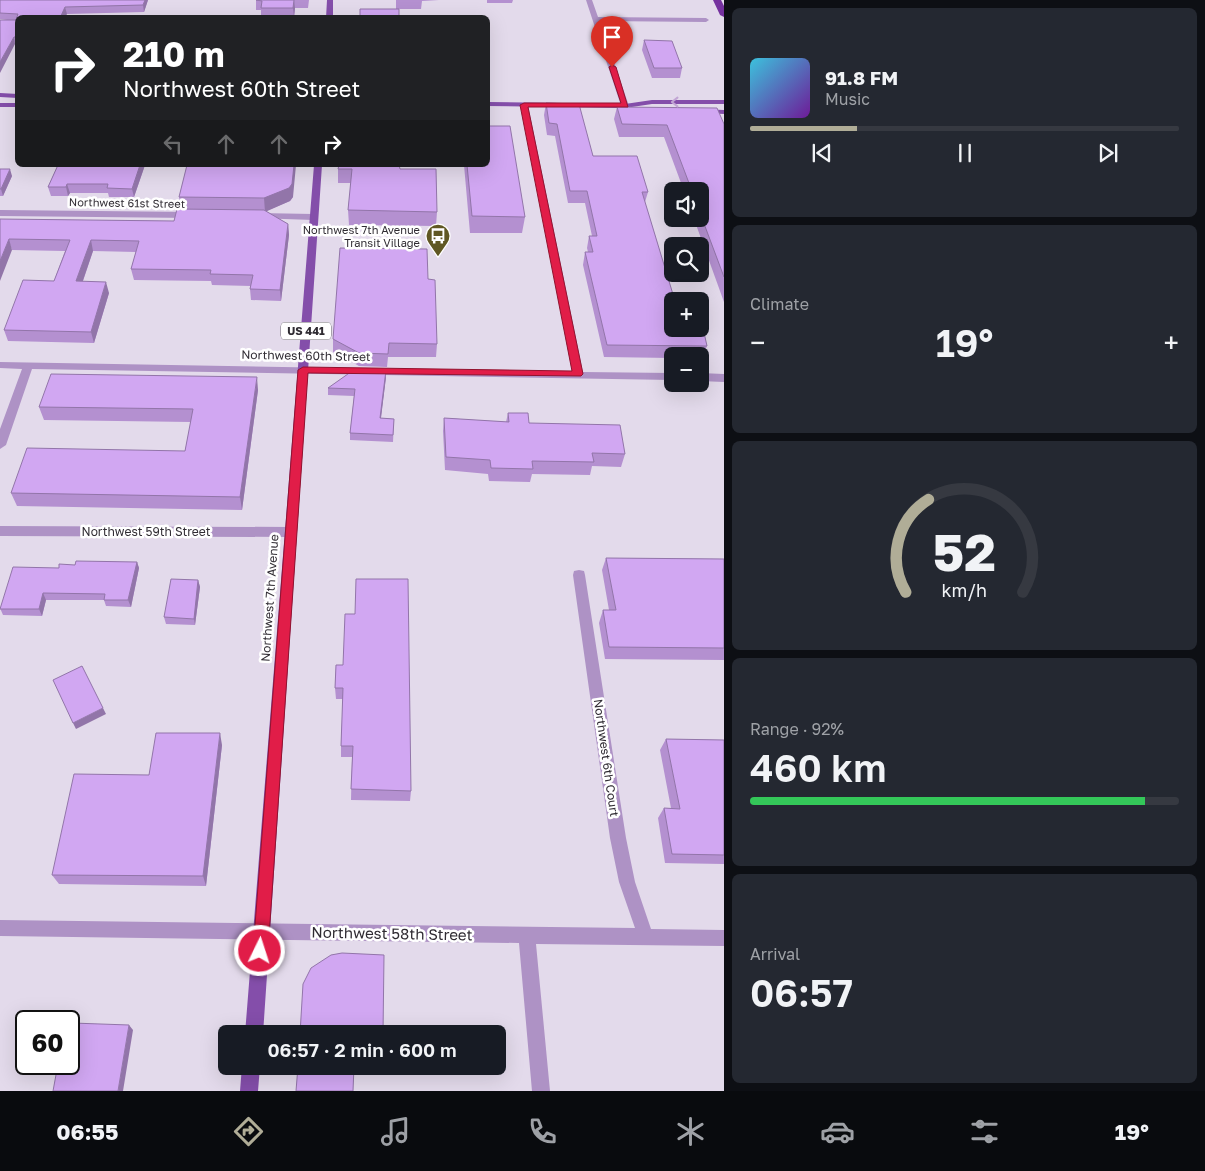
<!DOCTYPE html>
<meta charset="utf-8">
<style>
body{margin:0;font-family:"Golos Text",sans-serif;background:#242831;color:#f1f3f6;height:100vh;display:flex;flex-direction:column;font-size:19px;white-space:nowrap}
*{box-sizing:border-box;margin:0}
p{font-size:16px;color:#9ea1a6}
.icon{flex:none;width:28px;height:28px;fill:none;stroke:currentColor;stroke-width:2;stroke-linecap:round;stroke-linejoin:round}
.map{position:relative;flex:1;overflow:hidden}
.details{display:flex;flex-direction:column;gap:8px;padding:8px;background:#0d0f14;width:481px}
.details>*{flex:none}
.top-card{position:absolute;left:15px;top:15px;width:475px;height:152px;border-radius:8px;box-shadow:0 5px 20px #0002;background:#202124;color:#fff;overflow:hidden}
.fabs{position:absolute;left:664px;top:182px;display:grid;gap:10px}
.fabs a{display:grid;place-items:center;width:45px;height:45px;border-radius:8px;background:#171b24;box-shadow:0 5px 20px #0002;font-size:25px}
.speed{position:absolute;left:15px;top:1010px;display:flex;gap:10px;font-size:25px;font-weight:700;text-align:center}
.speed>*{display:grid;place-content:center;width:65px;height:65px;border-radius:50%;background:#171b24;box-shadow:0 5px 20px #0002;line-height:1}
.speed .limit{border:2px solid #111;border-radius:8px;background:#fff;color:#111}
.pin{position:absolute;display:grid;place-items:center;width:42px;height:42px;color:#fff;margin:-51px -21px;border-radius:50% 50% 50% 0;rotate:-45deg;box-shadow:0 0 5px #0007}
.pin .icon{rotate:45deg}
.me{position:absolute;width:55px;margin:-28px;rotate:4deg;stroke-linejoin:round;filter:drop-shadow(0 0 4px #0008)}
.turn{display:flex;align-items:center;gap:18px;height:105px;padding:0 25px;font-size:22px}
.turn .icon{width:65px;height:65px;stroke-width:2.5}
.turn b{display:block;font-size:35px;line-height:42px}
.lanes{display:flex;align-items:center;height:48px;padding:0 25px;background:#0003;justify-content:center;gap:25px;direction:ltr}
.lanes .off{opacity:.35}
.big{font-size:38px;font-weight:600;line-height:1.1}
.details .widget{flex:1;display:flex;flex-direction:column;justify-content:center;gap:8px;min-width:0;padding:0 18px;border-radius:8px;background:#242831}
.details .dial{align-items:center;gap:0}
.dial svg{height:130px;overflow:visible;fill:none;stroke:#363941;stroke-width:7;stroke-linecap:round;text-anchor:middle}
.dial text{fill:#f1f3f6;stroke:none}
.song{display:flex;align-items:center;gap:15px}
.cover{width:60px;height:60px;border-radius:8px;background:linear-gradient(135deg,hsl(190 70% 55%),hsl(280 70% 35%))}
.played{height:5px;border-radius:2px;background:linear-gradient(90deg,#b0ad97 25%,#363941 25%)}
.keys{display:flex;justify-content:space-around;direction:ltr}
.heat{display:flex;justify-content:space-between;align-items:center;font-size:28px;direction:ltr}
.charge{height:8px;border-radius:4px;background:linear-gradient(90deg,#34c759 92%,#363941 0)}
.trip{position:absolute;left:218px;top:1025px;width:288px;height:50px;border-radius:8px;background:#171b24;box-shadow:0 5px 20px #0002;font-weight:600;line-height:50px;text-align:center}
.menu{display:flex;height:80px;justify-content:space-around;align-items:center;background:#090b0e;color:#9ea1a6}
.menu .icon{width:35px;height:35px}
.menu .on{color:#b0ad97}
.menu b{font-size:22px;color:#f1f3f6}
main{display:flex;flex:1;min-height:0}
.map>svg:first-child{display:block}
</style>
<main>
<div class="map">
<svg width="724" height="1091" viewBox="0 0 724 1091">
<rect width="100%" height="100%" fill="#e3daeb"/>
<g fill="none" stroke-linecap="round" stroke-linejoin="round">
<path fill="#ae92c5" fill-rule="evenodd" d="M586,0H592L598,17L706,18L709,20L706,22L600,21L629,106L625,108L621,106Z
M521,103L528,105L583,372L672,373V380L32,369L6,445L0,449V429L22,369L0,368V362L572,372Z
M0,210L193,212L198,215L193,218L0,216Z
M258,213L313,214L318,217L313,220L255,218V214Z
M700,373L724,374V382L700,381Z
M0,526L291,527L297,532L291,537L0,536Z
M579,570L584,571L585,575L626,838L635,882L651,929L724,930V946L536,944L550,1091H532L519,943L0,936V920L635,928L619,882L610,838L573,575L574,571Z"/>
<path fill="#844eaa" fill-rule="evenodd" d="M327,0H333V18H326Z
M0,93L18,94V98L0,97Z
M652,100H724V104H652L625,108L488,106V102L625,104Z
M0,103H18V107H0Z
M699,109L724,110V114L702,113L698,111Z
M314,165H322L263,1034H245Z
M242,1066H260L258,1091H240Z"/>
<path fill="#75319f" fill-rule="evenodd" d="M713,0H721L724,6V17L720,15Z"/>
</g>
<path fill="#b490d0" d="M0,0H148L144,12L67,14L18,18V44H15L7,20L0,19Z
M256,0H309L308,8H295L294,17H261V10H256Z
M396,0H439L422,1L421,9H396Z
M487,0H513L512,3H487Z
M644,40L682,68L680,78H652L642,50Z
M546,103L593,156L648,192L645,202L672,329L707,346L702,358H700V356H672V358L604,357L583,265L585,252H588L587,248L589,236H592L585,203H568L555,136L547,135L544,115Z
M617,107L724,124V302L694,219H700V191H684L664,137H619L614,119Z
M58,165H145L134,197H109L108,193H70L68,196H51L48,187Z
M464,165H488L525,217L522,233H470Z
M0,169L12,176L3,196H0Z
M338,169H400L437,212L436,226L349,225L348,210L351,183H338Z
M179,197H293L290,201L266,211L288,224L289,235L281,301L251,300L250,289L251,286L212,285L211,281L134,280L131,269L136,252L93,251L83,281L109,293L94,343L8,341L4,330L54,281L65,251L12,250L0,219L174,221L181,209Z
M428,279L437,344L436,357H388L387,367L359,366L333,352V339Z
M386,377L381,418L394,419L393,442L350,440V433L354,396L328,395V388Z
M258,390L242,510L17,506L11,493L185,451L191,422L44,420L39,407Z
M508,413L529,423L625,454L621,467L592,466L590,475L532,474L530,482L489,481L488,474L445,470L443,431L444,418L506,422Z
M606,558L724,559V660L605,659L599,623L603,610H609L602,570Z
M137,562L139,568L131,607L106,606L104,600H46L42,616L3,615L0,608L59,568L75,565Z
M198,580L200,587L195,625L166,624L164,617Z
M336,665L411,791L410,801L351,800L352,757H341V746L343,699H336L335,688Z
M666,739L724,740V864L665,863L658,818L664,808H671L660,750Z
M222,745L206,886L59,884L52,875L149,775Z"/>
<path fill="#9275a9" d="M145,0H148L144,12L143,5Z
M294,0L295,8L294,17L293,8Z
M65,7L67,14L65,18H60Z
M14,37L15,44L0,73V62Z
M140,165H145L134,197L132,189Z
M294,165H296L293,197L290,201L265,212L264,198Z
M10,169L12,176L3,196L1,189Z
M67,184L70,193L68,196L66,187Z
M288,224L289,235L281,301L280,290Z
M9,239L12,250L0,281V261Z
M91,240L93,251L79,292L76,281Z
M106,282L109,293L94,343L91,332Z
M386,370V377L380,425V418Z
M257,377L258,390L242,510L240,497Z
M137,562L139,568L131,607L128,600Z
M198,580L200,587L195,625L194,619Z
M43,593L46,600L42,616L39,609Z
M103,708L106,714L76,729L73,723Z
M220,733L222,745L206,886L203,876Z
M129,1025L133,1030L123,1091H118Z"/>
<path fill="#d1a7f2" stroke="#9275a9" d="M0,0H145L143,5L65,7L60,18H18V37H14L0,62V20H16L18,14L0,13Z
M256,0H294L293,8H261L262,1Z
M360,9H399V18H360Z
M644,40L672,41L682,68H654Z
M546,103L579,104L593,156H637L648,192H642L675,301H672V329H700V328H703L707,346L607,345L585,252H593L589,236H597L587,191H570L557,124L549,123Z
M617,107L717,108L724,124V277L700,213V191H692L667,125L622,124Z
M488,126H510L525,217L472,216L467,165H488Z
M58,165H140L132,189L107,188L108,184H67L66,187H48Z
M187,165H294L292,184L289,188L264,198L179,197Z
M339,165H399L400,169H436L437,212L348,210L352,169H338Z
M0,169H10L1,189H0Z
M177,209L264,210L288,224L280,290L250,289L253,275L210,274L211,270L131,269L139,241L91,240L76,281L106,282L91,332L4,330L23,280L54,281L70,240L9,239L0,261V219L174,221Z
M340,248L427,249L428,279L435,280L437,344L389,343L388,354L359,353L333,339Z
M355,369L386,370L380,418L394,419L393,435L350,433L355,389L328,388Z
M51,374L257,377L240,497L11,493L27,448L185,451L193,409L39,407Z
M508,413H528L529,423L620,425L625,454L592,453L594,462L532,461L533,469L491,468L490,460L446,457L444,418L509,422Z
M606,558L724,559V648L609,647L603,610H616Z
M76,561L137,562L128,600H104L105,594L43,593L39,609H0L13,567L59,568V564L75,565Z
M171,579L198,580L194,619L164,617Z
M356,579H408L411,791L351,789L353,746H341L343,688H335L336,665H343L345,614H355Z
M82,666L103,708L73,723L53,680Z
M156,733H220L203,876L52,875L74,774L149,775Z
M666,739L724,740V855L672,854L664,808L680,809Z
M342,953L384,955L383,1034H300L303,984L311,968L331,955Z
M72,1023L129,1025L118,1091H53L58,1064H69V1038Z
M298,1066H354L353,1091H296Z"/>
<defs><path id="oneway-chevron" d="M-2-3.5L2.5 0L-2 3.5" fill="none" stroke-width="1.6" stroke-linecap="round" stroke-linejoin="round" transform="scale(1.25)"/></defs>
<use stroke="#c2a6d4" href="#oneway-chevron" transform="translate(675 102) rotate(-180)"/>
<path fill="#e11d48" stroke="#92132f" d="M612,65L616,67L628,107H528L583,374L581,376L308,373L268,951L266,957L260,959L255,957L253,951L298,370L303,367L572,371L520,105L524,103H621L609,67Z"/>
<defs>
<symbol id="bus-pin" viewBox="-11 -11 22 30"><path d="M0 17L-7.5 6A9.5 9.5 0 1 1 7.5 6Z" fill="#605723" stroke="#fff"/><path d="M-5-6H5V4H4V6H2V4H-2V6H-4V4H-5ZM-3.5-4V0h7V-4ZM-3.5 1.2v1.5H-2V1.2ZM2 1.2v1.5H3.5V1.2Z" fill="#fff"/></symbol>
</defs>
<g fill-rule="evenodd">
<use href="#bus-pin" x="424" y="222" width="28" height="38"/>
</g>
<g text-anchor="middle" stroke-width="5" stroke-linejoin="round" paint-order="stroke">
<g font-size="11" fill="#302c33" stroke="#fff">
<text transform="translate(127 203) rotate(1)" y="4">Northwest 61st Street</text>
</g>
<g font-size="11" fill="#302c33" stroke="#fff" text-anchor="end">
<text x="420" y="234">Northwest 7th Avenue<tspan x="420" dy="13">Transit Village</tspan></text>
</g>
<rect fill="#fff" stroke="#6e6b70" stroke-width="1" x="281" y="322.5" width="50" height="17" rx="4"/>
<g font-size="11" font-weight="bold" fill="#302c33">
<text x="306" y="335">US 441</text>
</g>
<g font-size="12" fill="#302c33" stroke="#fff">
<text transform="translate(306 356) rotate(1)" y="4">Northwest 60th Street</text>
<text x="146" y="536">Northwest 59th Street</text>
<text transform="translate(270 598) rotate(-86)" y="4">Northwest 7th Avenue</text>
<text transform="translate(606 758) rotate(82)" y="4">Northwest 6th Court</text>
</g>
<g font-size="15" fill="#302c33" stroke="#fff">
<text transform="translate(392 934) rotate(1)" y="5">Northwest 58th Street</text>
</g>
</g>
</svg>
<div class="fabs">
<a><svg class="icon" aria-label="sound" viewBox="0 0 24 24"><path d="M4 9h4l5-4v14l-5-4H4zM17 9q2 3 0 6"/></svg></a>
<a><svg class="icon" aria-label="search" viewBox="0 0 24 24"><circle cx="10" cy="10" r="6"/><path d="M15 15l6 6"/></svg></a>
<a>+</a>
<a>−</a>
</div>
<div class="speed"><div class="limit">60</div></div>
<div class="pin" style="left:612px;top:67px;background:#d93025"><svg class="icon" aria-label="arrive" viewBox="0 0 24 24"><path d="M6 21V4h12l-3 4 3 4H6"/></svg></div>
<svg class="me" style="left:260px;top:951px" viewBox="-20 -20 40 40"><circle r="17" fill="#e11d48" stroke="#fff" stroke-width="3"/><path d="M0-11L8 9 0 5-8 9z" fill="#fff"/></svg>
<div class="trip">06:57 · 2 min · 600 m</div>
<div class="top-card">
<div class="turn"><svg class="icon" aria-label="right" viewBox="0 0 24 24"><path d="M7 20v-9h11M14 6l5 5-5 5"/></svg><div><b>210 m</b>Northwest 60th Street</div></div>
<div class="lanes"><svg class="icon off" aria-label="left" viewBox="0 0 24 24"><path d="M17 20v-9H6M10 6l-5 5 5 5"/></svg><svg class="icon off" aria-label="ahead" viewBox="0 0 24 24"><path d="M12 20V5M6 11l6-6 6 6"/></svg><svg class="icon off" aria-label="ahead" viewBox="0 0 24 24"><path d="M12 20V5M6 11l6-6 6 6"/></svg><svg class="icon" aria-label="right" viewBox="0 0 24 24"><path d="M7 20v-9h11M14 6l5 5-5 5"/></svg></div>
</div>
</div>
<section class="details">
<div class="widget">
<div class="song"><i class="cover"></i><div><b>91.8 FM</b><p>Music</p></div></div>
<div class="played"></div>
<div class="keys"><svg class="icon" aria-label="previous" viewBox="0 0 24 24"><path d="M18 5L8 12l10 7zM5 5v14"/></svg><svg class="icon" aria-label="pause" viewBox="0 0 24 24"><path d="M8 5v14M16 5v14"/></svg><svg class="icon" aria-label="next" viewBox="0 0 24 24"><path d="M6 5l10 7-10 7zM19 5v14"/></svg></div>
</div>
<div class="widget"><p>Climate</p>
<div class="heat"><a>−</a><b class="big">19°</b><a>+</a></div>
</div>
<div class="widget dial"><svg viewBox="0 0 100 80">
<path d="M14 69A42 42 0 1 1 86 69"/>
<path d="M14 69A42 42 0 0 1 28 12" stroke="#b0ad97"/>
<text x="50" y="56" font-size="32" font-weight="700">52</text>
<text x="50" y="72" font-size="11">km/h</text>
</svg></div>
<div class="widget"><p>Range · 92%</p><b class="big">460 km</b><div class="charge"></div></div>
<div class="widget"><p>Arrival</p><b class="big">06:57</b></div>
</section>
</main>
<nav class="menu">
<b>06:55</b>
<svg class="icon on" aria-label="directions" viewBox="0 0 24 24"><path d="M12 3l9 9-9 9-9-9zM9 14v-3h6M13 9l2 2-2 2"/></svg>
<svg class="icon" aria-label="music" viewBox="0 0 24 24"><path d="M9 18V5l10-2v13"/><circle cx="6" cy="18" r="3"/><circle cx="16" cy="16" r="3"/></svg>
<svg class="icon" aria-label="phone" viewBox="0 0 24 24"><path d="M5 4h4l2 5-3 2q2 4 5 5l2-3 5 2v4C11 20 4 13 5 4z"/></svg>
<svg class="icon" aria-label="climate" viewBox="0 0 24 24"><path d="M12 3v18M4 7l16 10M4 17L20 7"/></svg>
<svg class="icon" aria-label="car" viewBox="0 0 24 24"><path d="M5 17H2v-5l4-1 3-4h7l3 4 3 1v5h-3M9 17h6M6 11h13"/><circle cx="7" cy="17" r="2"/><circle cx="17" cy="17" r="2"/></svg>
<svg class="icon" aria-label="filters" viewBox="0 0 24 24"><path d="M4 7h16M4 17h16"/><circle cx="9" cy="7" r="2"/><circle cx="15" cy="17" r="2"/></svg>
<b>19°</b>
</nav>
